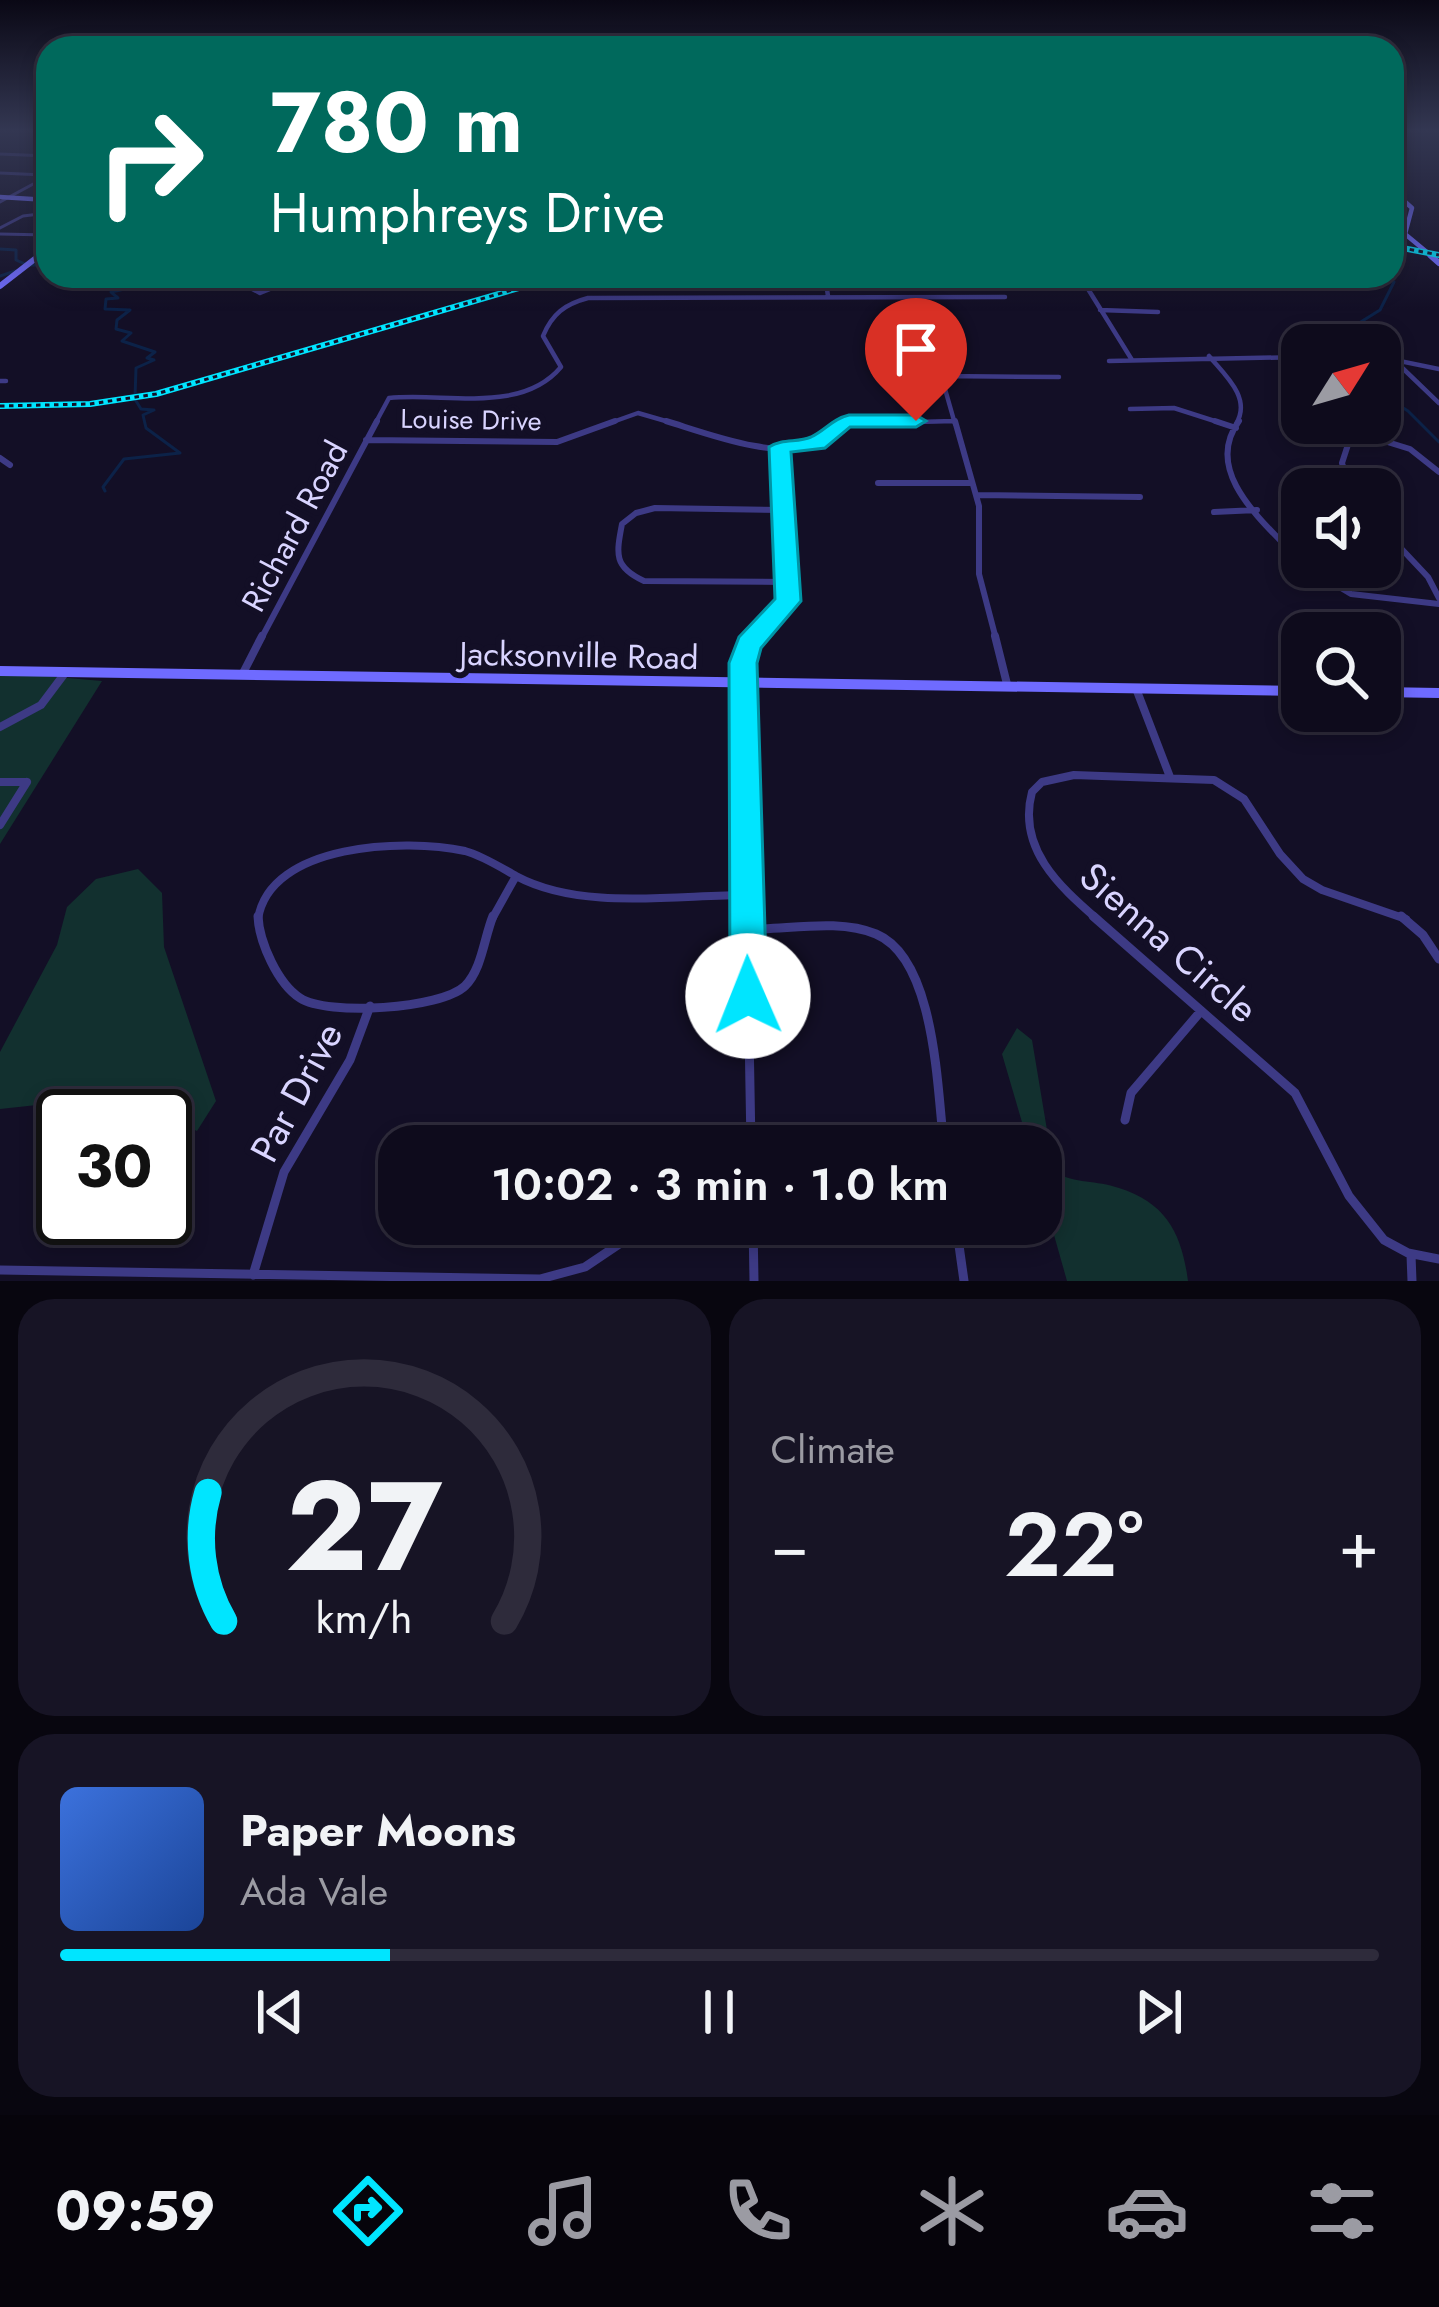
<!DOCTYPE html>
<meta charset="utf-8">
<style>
body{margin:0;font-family:Jost,sans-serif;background:#171425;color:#f1f3f6;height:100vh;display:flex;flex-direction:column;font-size:45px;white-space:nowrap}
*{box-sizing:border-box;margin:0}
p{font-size:39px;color:#9b9ba3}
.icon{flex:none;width:66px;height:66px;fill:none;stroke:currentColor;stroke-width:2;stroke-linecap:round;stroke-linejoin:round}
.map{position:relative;height:1281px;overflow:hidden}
.side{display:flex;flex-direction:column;gap:18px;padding:18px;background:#08060f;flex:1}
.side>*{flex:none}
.guide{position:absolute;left:36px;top:36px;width:1368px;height:252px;border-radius:36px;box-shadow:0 6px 18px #0003,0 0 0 3px #2e2b3b;background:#00695c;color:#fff;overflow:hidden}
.needle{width:78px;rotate:53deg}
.controls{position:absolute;left:1281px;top:324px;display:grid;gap:24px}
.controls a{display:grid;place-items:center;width:120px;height:120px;border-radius:24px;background:#0e0b1c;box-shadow:0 6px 18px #0003,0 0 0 3px #2e2b3b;font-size:60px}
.speed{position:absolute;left:36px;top:1089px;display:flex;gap:24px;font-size:60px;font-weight:700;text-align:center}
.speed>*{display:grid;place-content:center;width:156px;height:156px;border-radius:50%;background:#0e0b1c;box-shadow:0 6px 18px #0003,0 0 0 3px #2e2b3b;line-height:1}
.speed .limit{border:6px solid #111;border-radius:18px;background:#fff;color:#111}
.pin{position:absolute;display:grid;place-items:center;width:102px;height:102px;color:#fff;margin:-123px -51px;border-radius:50% 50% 50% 0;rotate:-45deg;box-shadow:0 0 12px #0007}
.pin .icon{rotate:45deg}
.me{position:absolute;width:132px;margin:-66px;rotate:359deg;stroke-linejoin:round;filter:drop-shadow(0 0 9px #0008)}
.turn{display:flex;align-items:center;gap:42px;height:252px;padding:0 36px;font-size:54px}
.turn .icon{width:156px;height:156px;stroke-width:2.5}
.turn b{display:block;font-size:84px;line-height:102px}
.big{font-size:90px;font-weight:600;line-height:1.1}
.side .widget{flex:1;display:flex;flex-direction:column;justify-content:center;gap:18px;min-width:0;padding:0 42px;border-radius:36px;background:#171425}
.side .dial{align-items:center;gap:0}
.dial svg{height:312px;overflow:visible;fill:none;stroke:#2e2b3b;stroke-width:7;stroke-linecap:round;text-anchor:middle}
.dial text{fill:#f1f3f6;stroke:none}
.song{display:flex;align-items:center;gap:36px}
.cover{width:144px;height:144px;border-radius:18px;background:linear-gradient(135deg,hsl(220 70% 55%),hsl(220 70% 35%))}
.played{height:12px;border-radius:6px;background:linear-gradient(90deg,#00e5ff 25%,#2e2b3b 25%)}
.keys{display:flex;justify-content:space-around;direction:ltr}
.heat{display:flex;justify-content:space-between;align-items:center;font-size:66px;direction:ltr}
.side .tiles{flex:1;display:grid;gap:18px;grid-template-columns:1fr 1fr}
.widget:last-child{grid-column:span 2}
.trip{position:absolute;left:378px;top:1125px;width:684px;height:120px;border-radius:36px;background:#0e0b1c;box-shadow:0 6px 18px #0003,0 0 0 3px #2e2b3b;font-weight:600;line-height:120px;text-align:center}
.menu{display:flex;height:192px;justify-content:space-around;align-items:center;background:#06040b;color:#9b9ba3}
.menu .icon{width:84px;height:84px}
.menu .current{color:#00e5ff}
.menu b{font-size:54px;color:#f1f3f6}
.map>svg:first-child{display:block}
</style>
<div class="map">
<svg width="1439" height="1281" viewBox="0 0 1439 1281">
<rect width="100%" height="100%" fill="#130f26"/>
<path fill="#12302f" d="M0,672L102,681L0,844Z
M138,869L162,893L164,947L216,1101L197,1131L157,1113L102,1098L0,1109V1052L57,945L67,907L96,879Z
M1017,1028L1032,1040L1054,1172C1076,1184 1096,1180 1119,1188C1167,1203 1182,1235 1188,1281H1067L1041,1189V1146H1029L1002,1054Z"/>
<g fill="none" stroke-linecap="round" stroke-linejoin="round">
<path stroke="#0c2248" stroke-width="3" d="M0,249L16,250V260L25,264
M29,265H48
M0,276L15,271
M76,276L93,282L113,276
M1347,345L1367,339L1351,328L1380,310L1394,282L1386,276
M1380,393L1408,411L1439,442
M135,397L136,368L154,360L147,358L155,352L122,341L131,333L116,329L117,320L130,310L105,309L106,299L118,298L111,292L185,276
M105,491L103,487L124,459L180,453L146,428L143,415L154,410L141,409L136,401"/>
<path stroke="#3d3a85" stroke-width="3" d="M36,133L43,129
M0,154L48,156
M0,173L44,175
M0,202L48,176
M0,228L23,216L48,213
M0,234L48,235"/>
<path stroke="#3d3a85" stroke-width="4.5" d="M228,276L260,293L302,276
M825,276L828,296
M1080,276L1132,360
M919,298L955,424
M1100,310L1158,312
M1209,356C1225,375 1252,398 1236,424
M1380,357L1439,369
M1392,358L1439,403
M1109,361L1302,357
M941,376L1059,377
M0,381H6
M1130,409L1174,408L1224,424
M375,424L389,398C444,392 521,415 561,367L543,336C552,314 565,304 588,298L1005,297
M607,424L638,413L676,424
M842,424L954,421"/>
<path stroke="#3d3a85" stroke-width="6" d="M666,421C703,432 780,462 817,443C829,437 836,427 849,421
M955,421L979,506V574L996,639
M1215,421L1236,428
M1239,421C1200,474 1269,526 1302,563
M1355,432L1410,449L1439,472
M366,440L557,442L615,421
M0,458L10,465
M878,483H972
M1350,489L1342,463L1355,423
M976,495L1140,497
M784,510L655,508L636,513L622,524C616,555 614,567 644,581L787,582
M1214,512L1257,510
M1380,526L1428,577L1439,598
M1306,567L1351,594L1439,604
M261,639L377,421
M753,639L788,601L780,447"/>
<path stroke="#3d3a85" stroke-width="8" d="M995,636L1007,684
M243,673L262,636
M1137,691L1170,777
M0,727L41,705L65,673
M0,782H27
M0,825L27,782
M516,876C581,911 675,895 747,895
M258,919C270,843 406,838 465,851C483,856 500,867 516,876
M492,919L516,876
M747,919L743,663L756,636
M1097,919C1059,886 1017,848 1032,792L1042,782L1074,775L1214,780L1244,799L1280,854L1303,879L1322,890L1406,919"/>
<path stroke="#3d3a85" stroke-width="9" d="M258,916C259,942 278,984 300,998C327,1016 441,1009 465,986C482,969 484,938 493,916
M747,916L751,1146
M1093,916L1295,1093L1349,1196L1384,1240L1408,1253L1439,1259
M1401,916L1423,935L1439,959
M747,929C787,930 838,918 876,934C936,959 937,1090 944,1146
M1125,1120L1131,1093L1201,1011
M753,1224L754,1281
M956,1224L964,1281
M1411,1255L1412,1281
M0,1270L540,1279L585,1267L649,1224
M253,1275L284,1172L350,1060L370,1006"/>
<path stroke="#6f6bff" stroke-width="4.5" d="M1392,190L1412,208L1405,234L1434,258
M0,197L48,200
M36,258L48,249"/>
<path stroke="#6f6bff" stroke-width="6" d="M1430,255L1439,263
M0,286L40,255"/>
<path stroke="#6f6bff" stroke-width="10" d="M0,671L1302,691
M1380,692L1439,693"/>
<defs>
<path id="rail" d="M1392,246L1439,255
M0,406L90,404L156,394L560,276"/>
</defs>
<use href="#rail" stroke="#00e5ff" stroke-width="6"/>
<use href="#rail" stroke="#130f26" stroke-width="3" stroke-dasharray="4.5" stroke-linecap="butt"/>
</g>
<linearGradient id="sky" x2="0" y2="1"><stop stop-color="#0a0815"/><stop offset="0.42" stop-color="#333752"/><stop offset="1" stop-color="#333752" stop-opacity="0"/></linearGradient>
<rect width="1439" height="309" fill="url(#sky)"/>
<path fill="#00e5ff" stroke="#0095a6" stroke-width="3" d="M849,415H916L926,421L916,427H850L825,448L791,452L801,601L761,648L757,663L767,996L762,1009L748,1015L735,1009L730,996L729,663L739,637L775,599L769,447C783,438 797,443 811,437C826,430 832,419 849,415Z"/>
<g text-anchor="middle" stroke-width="12" stroke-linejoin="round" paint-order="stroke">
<g font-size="27" fill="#d9d4ff" stroke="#130f26">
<text transform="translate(471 420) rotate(1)" y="9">Louise Drive</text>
</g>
<g font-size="33" fill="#d9d4ff" stroke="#130f26">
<text transform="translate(294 526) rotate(-62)" y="12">Richard Road</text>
<text transform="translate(579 655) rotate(1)" y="12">Jacksonville Road</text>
</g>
<g font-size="39" fill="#d9d4ff" stroke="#130f26">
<text transform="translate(1169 942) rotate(41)" y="14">Sienna Circle</text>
<text transform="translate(296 1092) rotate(-62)" y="14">Par Drive</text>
</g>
</g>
</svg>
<div class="controls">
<a><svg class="needle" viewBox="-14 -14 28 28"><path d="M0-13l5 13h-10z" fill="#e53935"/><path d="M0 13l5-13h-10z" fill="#9b9ba3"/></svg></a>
<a><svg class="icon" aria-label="sound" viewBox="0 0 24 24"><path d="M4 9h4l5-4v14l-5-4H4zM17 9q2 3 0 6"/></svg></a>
<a><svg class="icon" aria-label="search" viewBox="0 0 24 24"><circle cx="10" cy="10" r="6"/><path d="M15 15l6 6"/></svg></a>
</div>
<div class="speed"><div class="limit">30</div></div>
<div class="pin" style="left:916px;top:421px;background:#d93025"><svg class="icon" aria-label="arrive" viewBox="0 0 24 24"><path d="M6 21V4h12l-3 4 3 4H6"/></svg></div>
<svg class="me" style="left:748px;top:996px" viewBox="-20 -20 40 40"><circle r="19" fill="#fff"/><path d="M0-13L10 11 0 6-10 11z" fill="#00e5ff"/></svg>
<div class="trip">10:02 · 3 min · 1.0 km</div>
<div class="guide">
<div class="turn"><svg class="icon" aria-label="right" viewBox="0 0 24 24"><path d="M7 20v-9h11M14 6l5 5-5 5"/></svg><div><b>780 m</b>Humphreys Drive</div></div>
</div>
</div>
<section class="side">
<div class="tiles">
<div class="widget dial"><svg viewBox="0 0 100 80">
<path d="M14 69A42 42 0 1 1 86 69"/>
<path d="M14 69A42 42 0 0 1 10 36" stroke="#00e5ff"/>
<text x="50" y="56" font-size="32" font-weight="700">27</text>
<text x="50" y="72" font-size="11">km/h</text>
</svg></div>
<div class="widget"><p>Climate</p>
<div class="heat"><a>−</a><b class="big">22°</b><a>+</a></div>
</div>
<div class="widget">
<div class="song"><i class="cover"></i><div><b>Paper Moons</b><p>Ada Vale</p></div></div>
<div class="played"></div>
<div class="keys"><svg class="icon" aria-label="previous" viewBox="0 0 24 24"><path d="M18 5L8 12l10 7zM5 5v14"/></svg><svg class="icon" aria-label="pause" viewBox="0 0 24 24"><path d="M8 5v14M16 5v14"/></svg><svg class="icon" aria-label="next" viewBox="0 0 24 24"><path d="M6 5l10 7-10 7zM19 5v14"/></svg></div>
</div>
</div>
</section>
<nav class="menu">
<b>09:59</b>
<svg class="icon current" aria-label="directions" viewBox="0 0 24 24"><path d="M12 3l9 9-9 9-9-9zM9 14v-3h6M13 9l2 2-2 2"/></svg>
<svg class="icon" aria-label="music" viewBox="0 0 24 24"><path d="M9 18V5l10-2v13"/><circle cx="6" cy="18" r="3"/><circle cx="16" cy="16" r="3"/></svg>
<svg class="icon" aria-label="phone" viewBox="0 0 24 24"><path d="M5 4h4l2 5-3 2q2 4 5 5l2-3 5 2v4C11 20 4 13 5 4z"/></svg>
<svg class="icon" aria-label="climate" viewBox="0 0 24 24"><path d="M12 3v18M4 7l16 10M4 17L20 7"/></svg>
<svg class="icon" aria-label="car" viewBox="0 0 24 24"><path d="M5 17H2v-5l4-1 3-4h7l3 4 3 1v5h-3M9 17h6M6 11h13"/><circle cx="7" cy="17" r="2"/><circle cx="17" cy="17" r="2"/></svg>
<svg class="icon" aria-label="filters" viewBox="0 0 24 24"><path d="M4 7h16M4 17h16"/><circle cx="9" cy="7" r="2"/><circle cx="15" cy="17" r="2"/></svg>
</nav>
